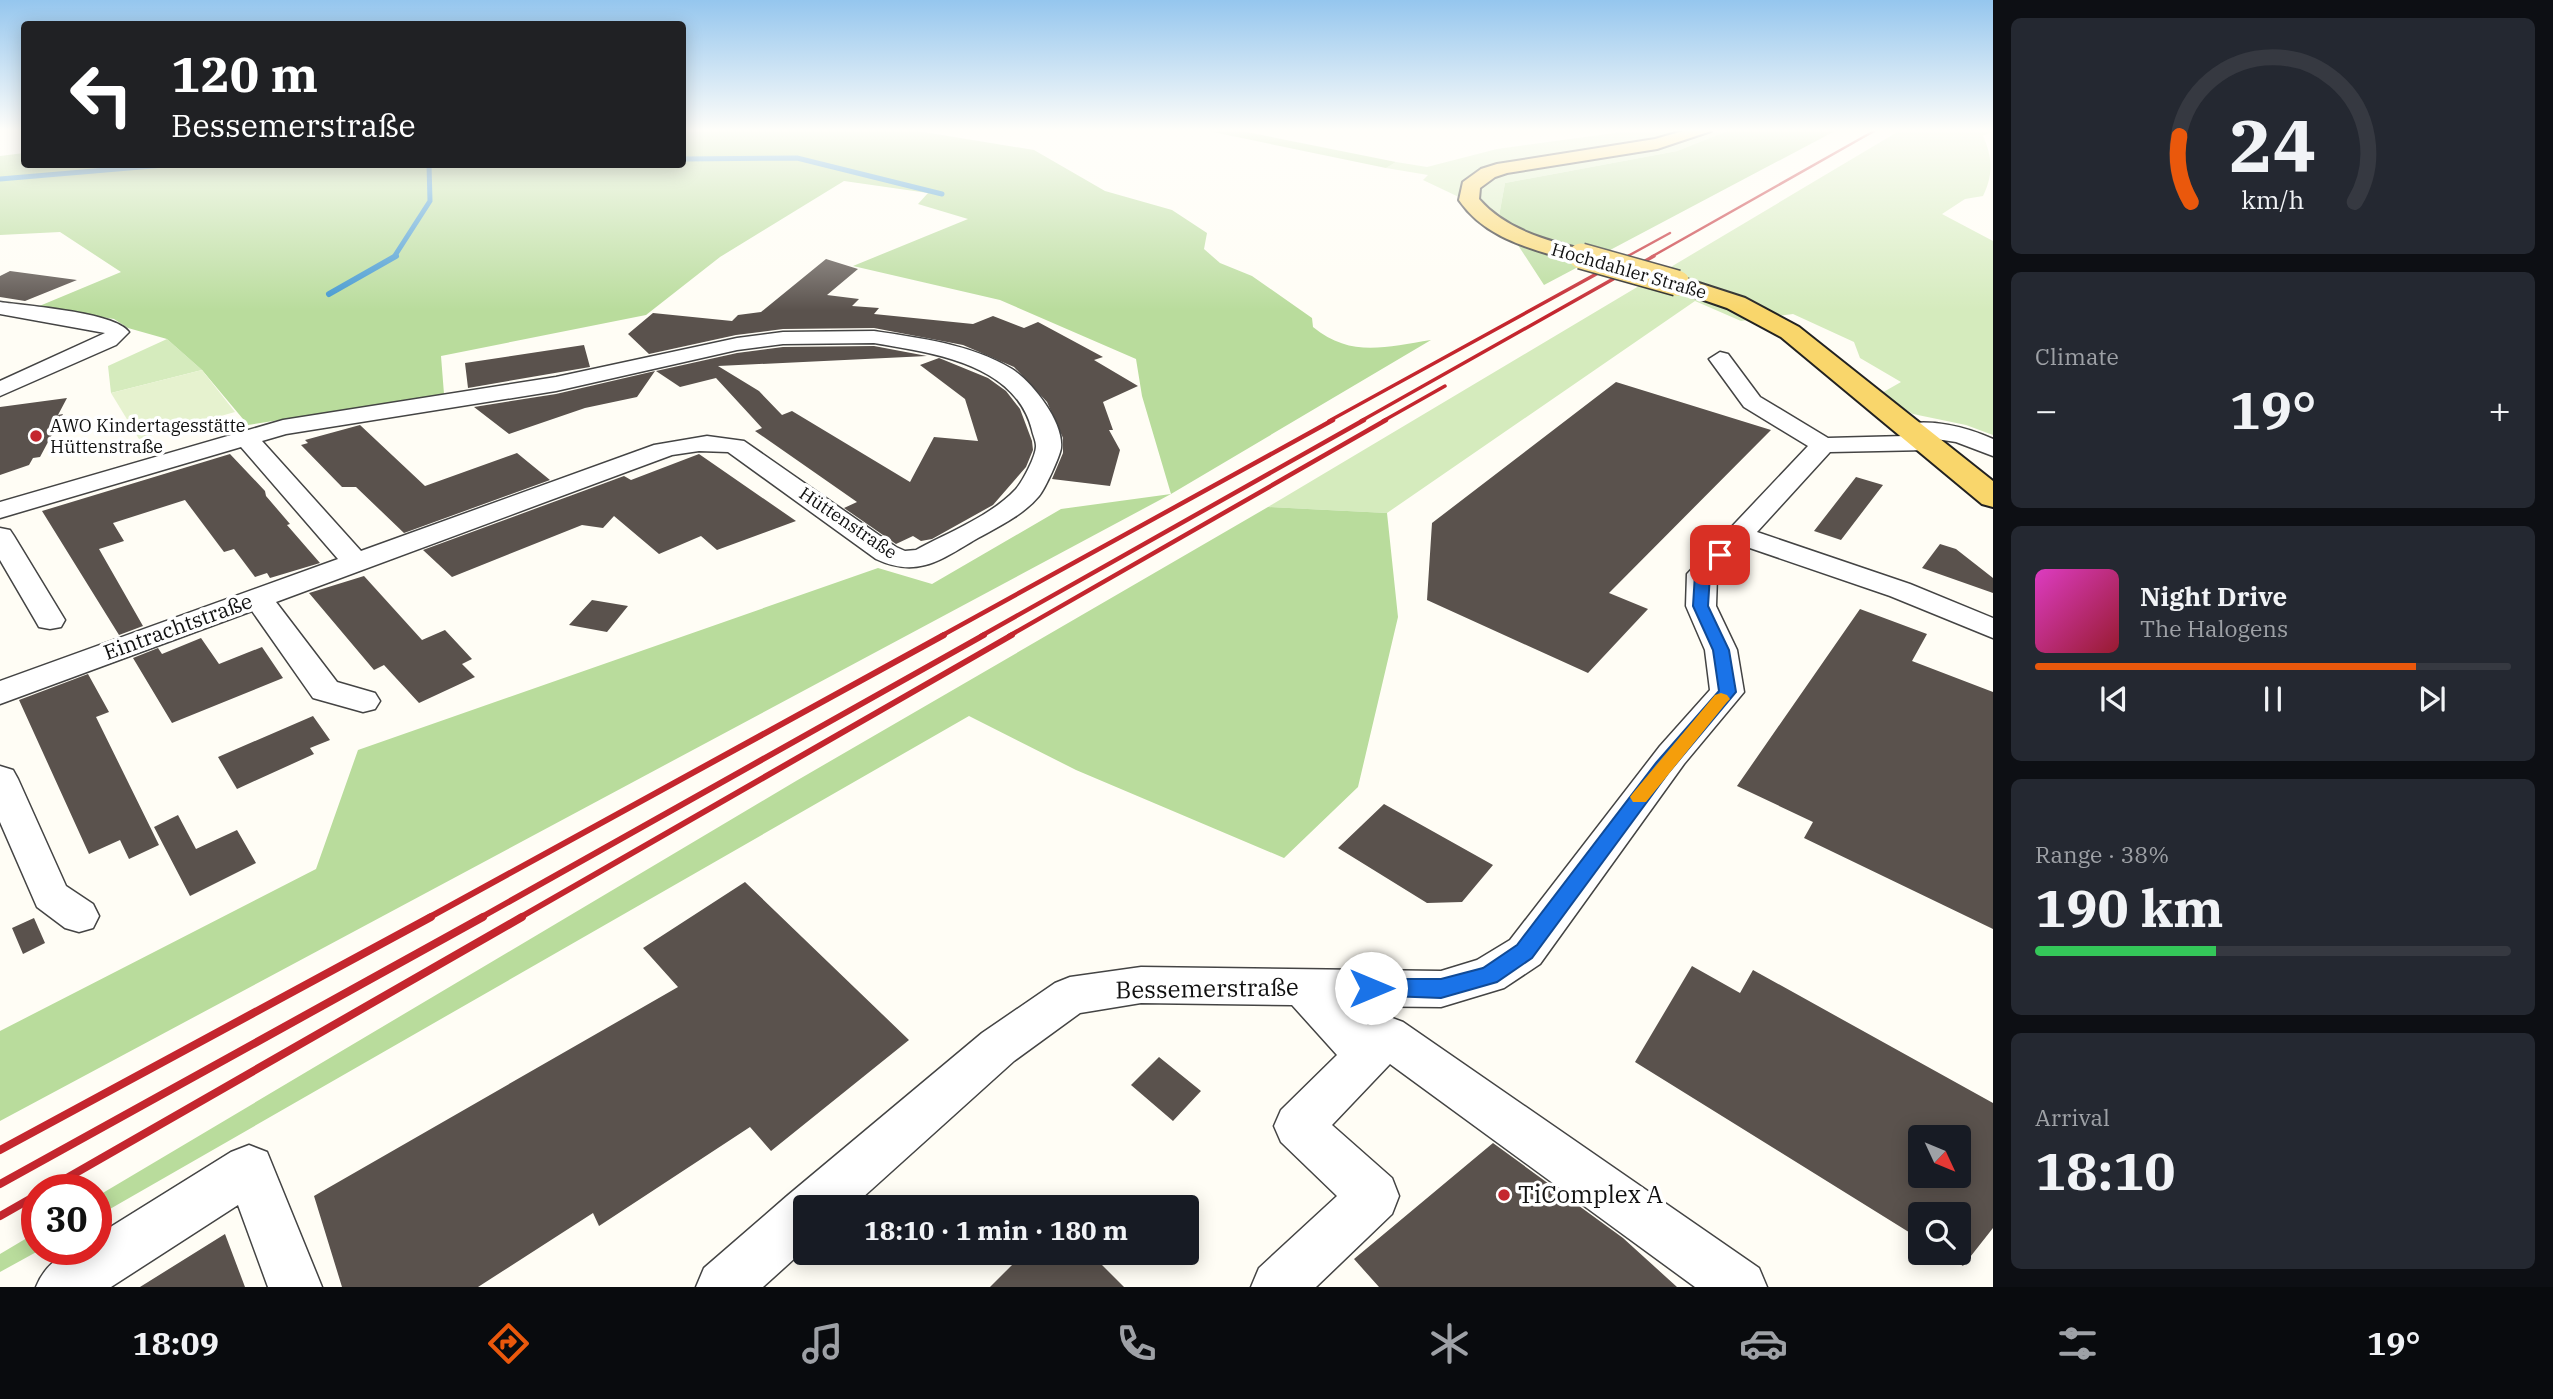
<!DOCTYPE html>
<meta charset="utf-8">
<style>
body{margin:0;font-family:"IBM Plex Serif",serif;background:#242831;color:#f1f3f6;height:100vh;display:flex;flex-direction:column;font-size:26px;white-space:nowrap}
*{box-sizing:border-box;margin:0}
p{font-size:23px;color:#9ea1a6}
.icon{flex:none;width:38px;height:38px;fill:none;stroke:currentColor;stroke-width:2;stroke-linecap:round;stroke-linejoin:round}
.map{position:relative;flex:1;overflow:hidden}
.sheet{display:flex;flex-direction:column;gap:18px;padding:18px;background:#0d0f14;width:560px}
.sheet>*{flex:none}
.top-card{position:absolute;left:21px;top:21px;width:665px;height:147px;border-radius:7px;box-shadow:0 4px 18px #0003;background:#202124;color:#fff;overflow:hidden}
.needle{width:46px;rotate:134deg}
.tools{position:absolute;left:1908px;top:1125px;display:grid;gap:14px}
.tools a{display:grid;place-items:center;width:63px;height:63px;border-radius:7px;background:#171b24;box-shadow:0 4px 18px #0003;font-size:35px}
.speed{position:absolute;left:21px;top:1174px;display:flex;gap:14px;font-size:35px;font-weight:700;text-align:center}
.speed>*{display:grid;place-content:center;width:91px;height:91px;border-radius:50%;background:#171b24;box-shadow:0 4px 18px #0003;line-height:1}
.speed .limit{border:10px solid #d22;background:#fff;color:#111}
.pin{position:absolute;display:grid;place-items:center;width:60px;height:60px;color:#fff;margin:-30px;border-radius:14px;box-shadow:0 4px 10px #0006}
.me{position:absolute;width:77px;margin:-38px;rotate:90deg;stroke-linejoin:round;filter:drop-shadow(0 0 5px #0008)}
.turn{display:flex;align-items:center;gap:24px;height:147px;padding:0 35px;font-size:32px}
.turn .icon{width:91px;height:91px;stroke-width:2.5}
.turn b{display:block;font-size:49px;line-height:60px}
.big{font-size:52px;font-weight:700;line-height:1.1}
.sheet .tile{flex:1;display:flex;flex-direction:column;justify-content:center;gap:10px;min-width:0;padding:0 24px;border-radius:10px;background:#242831}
.sheet .dial{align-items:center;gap:0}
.dial svg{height:182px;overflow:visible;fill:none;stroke:#363941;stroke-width:7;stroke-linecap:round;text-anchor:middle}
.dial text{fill:#f1f3f6;stroke:none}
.song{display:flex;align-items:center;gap:21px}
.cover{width:84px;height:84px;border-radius:10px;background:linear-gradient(135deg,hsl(310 70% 55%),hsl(350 70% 35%))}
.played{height:7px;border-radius:4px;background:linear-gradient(90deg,#ea580c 80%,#363941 80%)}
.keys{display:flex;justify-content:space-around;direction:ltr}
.heat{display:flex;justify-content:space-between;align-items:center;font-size:38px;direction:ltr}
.charge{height:10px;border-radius:5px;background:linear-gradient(90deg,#34c759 38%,#363941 0)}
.trip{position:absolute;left:793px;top:1195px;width:406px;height:70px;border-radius:7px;background:#171b24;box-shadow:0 4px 18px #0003;font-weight:700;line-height:70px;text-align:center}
.menu{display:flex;height:112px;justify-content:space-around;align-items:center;background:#090b0e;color:#9ea1a6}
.menu .icon{width:49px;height:49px}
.menu .current{color:#ea580c}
.menu b{font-size:32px;color:#f1f3f6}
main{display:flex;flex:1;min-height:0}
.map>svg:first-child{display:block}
</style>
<main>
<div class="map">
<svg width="1993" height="1287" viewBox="0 0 1993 1287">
<rect width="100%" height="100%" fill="#fffdf5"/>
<path fill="#d5ebbd" d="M1629,131H1727L1677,151L1505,183L1499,216L1423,180L1428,175L1386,168L1396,162L1427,167L1497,149Z
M1899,131H1993L1983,136C1993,158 1993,175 1983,196L1965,199L1942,214L1993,241V435L1966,425L1913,414L1880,394L1901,382L1860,358L1854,342L1793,314L1741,321L1695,301L1387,513L1268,507Z
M167,339L202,370L111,393L108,366Z"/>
<path fill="#b9dc9c" d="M683,131H918L1034,150L1105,191L1172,210L1207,233L1204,249L1220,263L1252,276L1312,318L1313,327C1351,358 1385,347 1431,340L1171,494L0,1121V1031L316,869L358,750L878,568L932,584L1061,509L1171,494L1142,396L1136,359L1000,300L853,266L968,219L918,204L928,193L844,181L720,257L646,315L441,356L444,394L248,425L202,370L167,339L128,328L114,319L37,307L121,272L60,232L0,235V156L24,153V164H682Z
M1208,131H1242L1396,162L1386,168Z
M1727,131H1835L1544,285L1499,216L1505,183L1677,151Z
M1268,507L1387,513L1398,617L1358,787L1284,858L1076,770L969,716L96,1217V1197L796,781Z
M37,1232V1250H40L0,1272V1254Z"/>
<path fill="#e6f2cf" d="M202,370L235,412L139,439L111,393Z"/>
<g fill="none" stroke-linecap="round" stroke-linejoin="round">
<path stroke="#3f96cf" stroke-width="5" d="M682,159L797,158L942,194
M0,179L176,164
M394,257L430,201L429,164"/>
<path stroke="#3f96cf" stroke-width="6" d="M329,294L396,256"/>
</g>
<path fill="#5a524d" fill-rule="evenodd" d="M826,259L858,269L827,295L859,299L852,306L879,308L874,314L973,324L993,316L1024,328L1038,322L1103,357L1094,360L1138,386L1103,402L1113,430H1109L1120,450L1110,486L1052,479L1063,453V438L1047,402L1014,367L963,345L874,328L783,329L736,335L649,354L628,334L653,313L732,321L738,315L761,312Z
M10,271L77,280L25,301L0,297V276Z
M584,345L590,367L468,388L465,363Z
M874,346L927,356L718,366L759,391L782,415L792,411L910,482L934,437L978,441L965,399L920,365L939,358L944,360L988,378L1006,391L1020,409L1032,441L1033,450L1026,467L993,505L932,539L921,541L913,536L896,544L844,508L857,502L755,431L762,428L716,378L680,387L656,371L737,353L783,347Z
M655,371L637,397L585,408L509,434L474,407L556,394Z
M1616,382L1771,430L1609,593L1648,609L1588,673L1427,600L1432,523Z
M67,398L58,415L63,414L40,457L33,458L29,465L0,475V407Z
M360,425L425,486L517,453L550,480L404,533L356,487H342L301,445L308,443L305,440Z
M230,454L265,491L266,496L290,524L287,525L320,563L270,578L267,573L255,577L234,549L224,552L185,500L113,523L124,541L99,549L143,626L119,635L42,511Z
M699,454L796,521L717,550L701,536L659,554L614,516L603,528L582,525L452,577L423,550L624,476L631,480Z
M1856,477L1883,485L1841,540L1814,531Z
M1940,544L1956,549L1993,578V593L1922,568Z
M364,576L422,640L445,630L472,659L462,664L475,677L419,703L384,665L374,670L309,593Z
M592,600L628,606L607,632L569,625Z
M1860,609L1927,634L1912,661L1993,692V929L1804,838L1813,822L1737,786Z
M201,638L219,664L262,647L283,678L172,723L133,658L158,648L162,654Z
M88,674L109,712L96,717L159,845L129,859L120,840L89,854L19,700Z
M313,716L330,740L310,748L314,754L237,789L218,757Z
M1384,804L1493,865L1462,902L1427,903L1338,848Z
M178,815L196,849L237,830L256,863L190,896L154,827Z
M745,882L909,1040L771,1151L750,1127L599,1226L593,1213L478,1287H342L314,1196L678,987L643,948Z
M34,918L45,943L23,954L12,928Z
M1692,966L1740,993L1753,970L1993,1103V1228L1963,1266L1943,1253H1958V1214H1920V1239L1635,1062ZM1920,1138H1958V1176H1920Z
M1159,1057L1201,1091L1173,1121L1131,1085Z
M1493,1143L1623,1238L1677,1287H1379L1354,1259Z
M225,1234L245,1287H140Z
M1024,1253H1090L1124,1287H990Z"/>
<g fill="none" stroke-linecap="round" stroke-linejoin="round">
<defs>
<path id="minor" d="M0,302C26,306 115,312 129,332L116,345L0,396V381L105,333L0,314Z
M874,331C920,338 971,344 1012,369C1032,382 1064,422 1061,448C1060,456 1045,489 1039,496C1023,515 1000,526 978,538C942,559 918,579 876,559L728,452L699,451L672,455L276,602L337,682L375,693L380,701L375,709L363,712L313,698L252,611L0,704V681L338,559L241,447L0,518V502L283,420L556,377L737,338L783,332ZM874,343C932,353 1015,363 1032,430C1033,435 1036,441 1036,446C1036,456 1023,481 1016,489C991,516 949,532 916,550L905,551L896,547L744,441L707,436L654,445L361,551L262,441L286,434L556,391L737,350L783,344Z
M1720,352L1728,354L1760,397L1828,438L1905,436L1898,430L1901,425C1930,418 1967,427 1993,439V456L1956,442L1936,439L1939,443L1936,448L1927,450L1830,452L1757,532L1910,584L1993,618V638L1890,596L1744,546L1717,576L1716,606L1737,650L1744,692L1684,764L1540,964L1504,988L1441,1007L1349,1006L1368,1025L1387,1016L1403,1022L1759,1268L1767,1287H1695L1390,1064L1332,1125L1392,1178L1399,1196L1392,1214L1316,1287H1251L1259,1268L1337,1196L1281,1142L1274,1126L1281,1110L1337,1055L1292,1005L1141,1003L1080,1013L1014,1061L851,1208H805V1249L763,1287H696L704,1268L787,1196L982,1033L1055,983L1070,977L1141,967L1441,971L1477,960L1510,940L1660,746L1710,690L1705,650L1686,606L1687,574L1808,446L1744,407L1709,359Z
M0,528L10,530L14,536L65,620L61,627L50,629L39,627L35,620L0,560Z
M0,766L13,770L18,779L66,886L93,904L99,916L93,928L79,932L65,928L37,907L0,822Z
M249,1145L267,1152L322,1287H268L238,1205L111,1287H36C47,1260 67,1250 96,1250V1236L231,1152Z"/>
<path id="major" d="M1683,131H1711L1657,149L1507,173L1495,177L1480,188L1479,199C1507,231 1549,241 1589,251L1592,256L1589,261C1576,264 1564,258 1552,255C1515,244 1481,232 1459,200L1463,182L1481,169L1497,164L1655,139Z
M1677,276L1745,298L1799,327L1993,481V507L1982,504L1781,337L1727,308L1669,288L1665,283L1669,278Z"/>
</defs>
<use href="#minor" stroke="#444" stroke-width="3"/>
<use href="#major" stroke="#222" stroke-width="4"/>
<use href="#minor" fill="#fff" fill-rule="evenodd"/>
<use href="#major" fill="#f9d66b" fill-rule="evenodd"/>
<path stroke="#c4262e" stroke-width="2.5" d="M1626,257L1670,233
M1651,257L1874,131"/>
<path stroke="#c4262e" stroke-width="3.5" d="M1329,421L1629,256
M1361,421L1654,256
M1383,421L1445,386"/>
<path stroke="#c4262e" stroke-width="4.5" d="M941,636L1333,420
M981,636L1364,420
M1009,636L1386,420"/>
<path stroke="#c4262e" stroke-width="6" d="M428,918L944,635
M480,918L984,635
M519,918L1012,635"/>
<path stroke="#c4262e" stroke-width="8" d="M0,1150L431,917
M0,1184L483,917
M46,1190L522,917
M0,1216L37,1195"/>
<defs>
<path id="major-bridge-far1" d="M1581,256L1586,257"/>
<path id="major-bridge" d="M1581,256L1677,283"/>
</defs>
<use href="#major-bridge-far1" stroke="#222" stroke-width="21" stroke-linecap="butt"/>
<use href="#major-bridge" stroke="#222" stroke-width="28" stroke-linecap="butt"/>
<use href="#major-bridge-far1" stroke="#f9d66b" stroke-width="19"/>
<use href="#major-bridge" stroke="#f9d66b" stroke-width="25"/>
</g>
<linearGradient id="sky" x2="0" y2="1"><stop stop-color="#95c6ee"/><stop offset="0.42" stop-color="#fffefa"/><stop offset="1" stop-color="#fffefa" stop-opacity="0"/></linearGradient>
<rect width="1993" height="311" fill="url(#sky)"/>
<path fill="#1a73e8" stroke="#114b97" stroke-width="2" d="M1720,550L1728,555L1710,575L1708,606L1729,650L1736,692L1669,772L1532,958L1497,982L1441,998L1363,995L1360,988L1363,981L1371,979H1441L1483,968L1517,945L1656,763L1719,691L1713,650L1693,606L1695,574L1715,552Z"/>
<path fill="#f59e0b" d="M1721,693L1727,695L1730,699L1727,702L1646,802H1633L1630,797L1633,793L1715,695Z"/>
<g fill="#c4262e" stroke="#fff" stroke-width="2.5">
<circle cx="36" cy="436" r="7"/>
<circle cx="1504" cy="1195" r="7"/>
</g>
<g text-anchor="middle" stroke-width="7" stroke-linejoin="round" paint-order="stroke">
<g font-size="18" fill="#111" stroke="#fff">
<text transform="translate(1629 271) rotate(16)" y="6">Hochdahler Straße</text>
<text transform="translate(848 523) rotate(34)" y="6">Hüttenstraße</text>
</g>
<g font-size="18" fill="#111" stroke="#fff" text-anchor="start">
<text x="50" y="432">AWO Kindertagesstätte<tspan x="50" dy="21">Hüttenstraße</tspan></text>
</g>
<g font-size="21" fill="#111" stroke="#fff">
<text transform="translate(178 627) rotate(-20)" y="7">Eintrachtstraße</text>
</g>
<g font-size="24" fill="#111" stroke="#fff">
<text transform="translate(1207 989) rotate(-1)" y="8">Bessemerstraße</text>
</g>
<g font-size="24" fill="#111" stroke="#fff" text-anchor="start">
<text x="1518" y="1203">TiComplex A</text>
</g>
</g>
</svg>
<div class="tools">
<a><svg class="needle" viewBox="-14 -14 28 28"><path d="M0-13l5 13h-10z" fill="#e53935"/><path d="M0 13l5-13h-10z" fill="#9ea1a6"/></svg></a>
<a><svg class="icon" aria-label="search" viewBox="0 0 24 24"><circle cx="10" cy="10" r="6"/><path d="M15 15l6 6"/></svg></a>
</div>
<div class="speed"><div class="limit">30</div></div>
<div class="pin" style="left:1720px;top:555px;background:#d93025"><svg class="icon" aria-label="arrive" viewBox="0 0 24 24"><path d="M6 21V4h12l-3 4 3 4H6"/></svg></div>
<svg class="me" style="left:1371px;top:988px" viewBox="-20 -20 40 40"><circle r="19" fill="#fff"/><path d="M0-13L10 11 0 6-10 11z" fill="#1a73e8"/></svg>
<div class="trip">18:10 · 1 min · 180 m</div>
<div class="top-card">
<div class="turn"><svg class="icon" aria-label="left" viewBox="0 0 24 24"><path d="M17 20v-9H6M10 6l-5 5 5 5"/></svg><div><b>120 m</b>Bessemerstraße</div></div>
</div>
</div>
<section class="sheet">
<div class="tile dial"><svg viewBox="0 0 100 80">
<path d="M14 69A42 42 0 1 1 86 69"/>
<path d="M14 69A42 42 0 0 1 9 40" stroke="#ea580c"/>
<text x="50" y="56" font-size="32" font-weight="700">24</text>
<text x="50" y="72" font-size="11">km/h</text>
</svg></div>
<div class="tile"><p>Climate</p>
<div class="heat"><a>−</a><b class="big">19°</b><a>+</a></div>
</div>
<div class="tile">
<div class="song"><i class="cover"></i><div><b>Night Drive</b><p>The Halogens</p></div></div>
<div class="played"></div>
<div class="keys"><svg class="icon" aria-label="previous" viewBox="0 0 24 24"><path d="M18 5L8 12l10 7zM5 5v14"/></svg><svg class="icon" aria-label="pause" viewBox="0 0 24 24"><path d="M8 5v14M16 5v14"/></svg><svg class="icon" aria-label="next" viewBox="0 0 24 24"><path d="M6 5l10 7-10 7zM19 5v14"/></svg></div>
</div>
<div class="tile"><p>Range · 38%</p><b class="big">190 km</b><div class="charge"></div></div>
<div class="tile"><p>Arrival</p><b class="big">18:10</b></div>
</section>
</main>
<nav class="menu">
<b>18:09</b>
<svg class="icon current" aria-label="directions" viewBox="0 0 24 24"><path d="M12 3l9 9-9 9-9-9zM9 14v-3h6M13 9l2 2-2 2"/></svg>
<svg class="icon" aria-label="music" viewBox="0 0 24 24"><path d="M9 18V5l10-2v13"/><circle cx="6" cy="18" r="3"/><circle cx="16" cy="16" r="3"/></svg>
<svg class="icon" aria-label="phone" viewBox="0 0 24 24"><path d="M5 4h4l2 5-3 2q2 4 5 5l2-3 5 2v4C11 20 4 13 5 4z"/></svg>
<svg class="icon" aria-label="climate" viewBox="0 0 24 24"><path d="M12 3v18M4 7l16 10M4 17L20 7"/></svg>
<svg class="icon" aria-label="car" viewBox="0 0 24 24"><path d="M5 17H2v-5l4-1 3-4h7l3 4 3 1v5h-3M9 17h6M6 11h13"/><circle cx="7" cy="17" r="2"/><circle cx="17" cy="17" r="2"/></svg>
<svg class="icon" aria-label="filters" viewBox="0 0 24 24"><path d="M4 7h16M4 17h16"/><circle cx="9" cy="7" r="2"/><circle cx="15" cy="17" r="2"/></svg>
<b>19°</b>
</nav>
